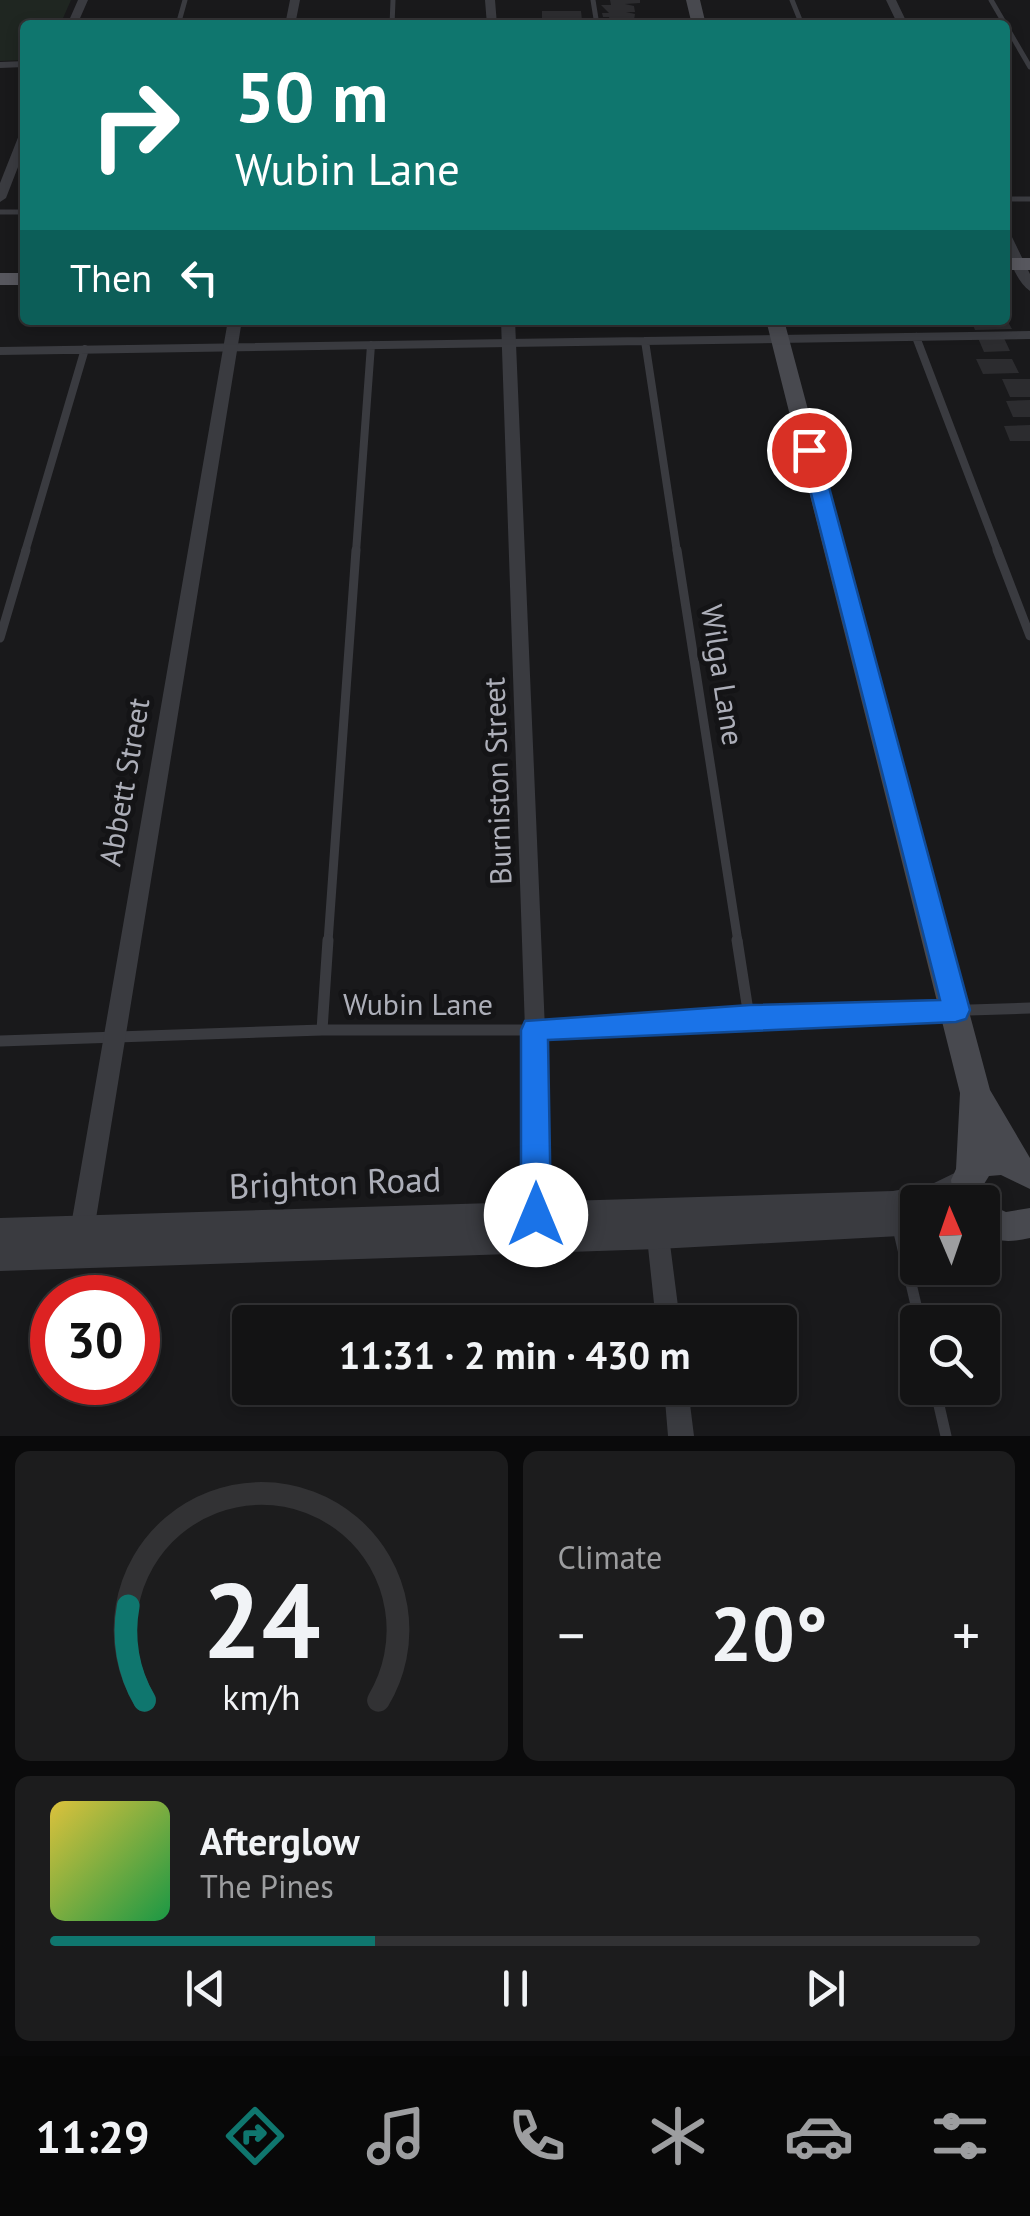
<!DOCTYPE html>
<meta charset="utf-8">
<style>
body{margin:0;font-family:"PT Sans",sans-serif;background:#1c1c1d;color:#f1f3f6;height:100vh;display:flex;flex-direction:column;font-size:38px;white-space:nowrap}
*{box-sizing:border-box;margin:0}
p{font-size:32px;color:#9d9ea0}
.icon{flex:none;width:55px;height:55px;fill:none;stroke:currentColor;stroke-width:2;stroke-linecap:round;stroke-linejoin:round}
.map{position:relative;height:1436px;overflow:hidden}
.drawer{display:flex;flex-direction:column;gap:15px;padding:15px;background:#0a0a0b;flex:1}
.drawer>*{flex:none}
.banner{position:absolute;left:20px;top:20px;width:990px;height:305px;border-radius:10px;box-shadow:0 5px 15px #0003,0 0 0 2px #323234;background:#0f766e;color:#fff;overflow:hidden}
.needle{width:65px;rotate:358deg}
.controls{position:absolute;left:900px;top:1185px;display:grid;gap:20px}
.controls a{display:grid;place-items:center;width:100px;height:100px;border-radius:10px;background:#131314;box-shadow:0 5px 15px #0003,0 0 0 2px #323234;font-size:50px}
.speed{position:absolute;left:30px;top:1275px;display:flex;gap:20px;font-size:50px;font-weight:700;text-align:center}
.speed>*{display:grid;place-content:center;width:130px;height:130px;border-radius:50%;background:#131314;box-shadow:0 5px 15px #0003,0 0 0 2px #323234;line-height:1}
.speed .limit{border:15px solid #d22;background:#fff;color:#111}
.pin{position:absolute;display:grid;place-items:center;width:85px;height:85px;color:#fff;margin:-42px;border:5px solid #fff;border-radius:50%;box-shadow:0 2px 10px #0007}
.me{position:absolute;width:110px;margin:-55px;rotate:0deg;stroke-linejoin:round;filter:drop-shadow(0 0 8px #0008)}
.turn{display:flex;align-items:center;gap:35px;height:210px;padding:0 50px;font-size:45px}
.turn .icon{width:130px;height:130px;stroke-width:2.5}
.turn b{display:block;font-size:70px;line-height:85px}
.then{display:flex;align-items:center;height:95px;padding:0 50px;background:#0003;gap:20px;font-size:38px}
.big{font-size:75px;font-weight:700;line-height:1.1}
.drawer .card{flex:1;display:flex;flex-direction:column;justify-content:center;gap:15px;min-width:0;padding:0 35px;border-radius:15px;background:#1c1c1d}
.drawer .dial{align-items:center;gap:0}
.dial svg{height:260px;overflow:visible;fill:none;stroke:#323234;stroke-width:7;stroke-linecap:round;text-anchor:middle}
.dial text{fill:#f1f3f6;stroke:none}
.song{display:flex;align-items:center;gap:30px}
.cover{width:120px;height:120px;border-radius:15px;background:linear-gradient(135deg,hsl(50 70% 55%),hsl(140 70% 35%))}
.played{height:10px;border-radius:5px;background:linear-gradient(90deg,#0f766e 35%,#323234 35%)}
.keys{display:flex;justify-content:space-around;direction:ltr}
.heat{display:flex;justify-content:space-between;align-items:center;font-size:55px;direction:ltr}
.drawer .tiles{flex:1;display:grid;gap:15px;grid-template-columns:1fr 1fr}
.card:last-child{grid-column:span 2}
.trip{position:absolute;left:232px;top:1305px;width:565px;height:100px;border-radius:10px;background:#131314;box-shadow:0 5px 15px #0003,0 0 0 2px #323234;font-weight:700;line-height:100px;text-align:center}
.dock{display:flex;height:160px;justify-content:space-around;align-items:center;background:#080808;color:#9d9ea0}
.dock .icon{width:70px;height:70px}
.dock .current{color:#0f766e}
.dock b{font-size:45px;color:#f1f3f6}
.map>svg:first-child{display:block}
</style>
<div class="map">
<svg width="1030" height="1436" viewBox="0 0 1030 1436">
<rect width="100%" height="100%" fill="#19191b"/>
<path fill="#1f2621" d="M0,0H71L60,25H25V60L0,61Z"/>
<path fill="#2c2c2f" d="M610,0H640V3L625,4L634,6L635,12H626L635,14L633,25H611L609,17H603L602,13H609L601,5H611Z
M542,11H581L582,20H542Z
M971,320H1007L1012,329L975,330Z
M978,338H1004L1010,351L984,352Z
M976,359H1012L1019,373L983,374Z
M1002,379H1030V397H1010Z
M1030,400V417H1013L1006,401Z
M1030,425V441H1010L1004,426Z"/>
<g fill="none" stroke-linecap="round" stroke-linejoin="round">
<path stroke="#3a3b40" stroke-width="5" d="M593,0L597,25
M792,0L802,25
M991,0L1030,67
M178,25L185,0
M392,25L393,0
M1005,199H1030
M0,212H25"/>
<path stroke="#3a3b40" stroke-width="8" d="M916,337L998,552
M645,341L677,552
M0,351L1030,335
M25,552L85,349
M356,552L371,345"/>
<path stroke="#3a3b40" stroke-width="9" d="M677,550L738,942
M997,550L1030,636
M0,638L26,550
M328,942L356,550"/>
<path stroke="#3a3b40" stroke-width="11" d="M737,940L749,1017
M322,1030L328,940
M0,1041L322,1030H535L749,1017L1030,1008
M898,1228L920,1322
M935,1388L946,1436"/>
<path fill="#3a3b40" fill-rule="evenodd" d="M78,0H88L77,25H67Z
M290,0H300L295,25H285Z
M485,0H495L497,25H487Z
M886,0H896L908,25H898Z
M25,61V67L0,68V62Z
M25,132V149L6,198L0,202V183L19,135Z
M1005,231L1011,235L1030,274V291C1014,280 1005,250 1005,231Z
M228,320H242L93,1237L89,1245L81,1248L73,1245L69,1237Z
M501,320H515L545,1030L547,1224L544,1232L536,1235L528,1232L525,1224V1030Z
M657,1217L665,1220L668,1228L680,1322H656L646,1228L649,1220Z
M664,1388H688L694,1436H668Z"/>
<path fill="#3a3b40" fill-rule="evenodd" d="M967,1167L977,1171L981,1180C970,1205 941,1202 918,1202V1235L658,1249L0,1271V1218L893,1191L932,1184Z"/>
<path fill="#48494f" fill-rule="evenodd" d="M686,0H700L706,25H692Z
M766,320H784L990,1090L1030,1158V1189L1001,1175L989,1176L984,1184L986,1203L1006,1212L1030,1208V1238C1010,1242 1001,1243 982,1234V1202H954L951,1180L956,1169L960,1093Z"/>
<path fill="#57575e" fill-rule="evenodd" d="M1005,258H1030V270H1005Z
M0,273H25V285H0Z"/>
</g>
<path fill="#1a73e8" stroke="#114b97" stroke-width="2.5" d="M809,445L819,450L970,1010L966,1019L956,1022L548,1040L551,1215L546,1225L536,1229L525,1225L521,1215V1030L525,1021L750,1005L940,1000L800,450Z"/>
<g text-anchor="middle" stroke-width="10" stroke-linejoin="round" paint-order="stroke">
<g font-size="30" fill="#adafb9" stroke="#141416">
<text transform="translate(722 675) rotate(81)" y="10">Wilga Lane</text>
<text transform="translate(498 781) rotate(-92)" y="10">Burniston Street</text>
<text transform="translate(125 782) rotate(-80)" y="10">Abbett Street</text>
<text x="418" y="1015">Wubin Lane</text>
</g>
<g font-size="35" fill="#adafb9" stroke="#141416">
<text transform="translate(335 1183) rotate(-2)" y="12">Brighton Road</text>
</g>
</g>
</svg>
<div class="controls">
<a><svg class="needle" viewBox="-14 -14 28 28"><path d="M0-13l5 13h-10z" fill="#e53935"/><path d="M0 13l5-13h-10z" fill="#9d9ea0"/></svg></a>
<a><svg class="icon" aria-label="search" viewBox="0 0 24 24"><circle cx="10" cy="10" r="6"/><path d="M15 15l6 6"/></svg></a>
</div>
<div class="speed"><div class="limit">30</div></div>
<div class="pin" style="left:809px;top:450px;background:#d93025"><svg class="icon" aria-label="arrive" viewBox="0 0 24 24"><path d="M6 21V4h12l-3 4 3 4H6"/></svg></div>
<svg class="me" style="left:536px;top:1215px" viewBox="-20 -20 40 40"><circle r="19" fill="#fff"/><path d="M0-13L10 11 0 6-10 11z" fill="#1a73e8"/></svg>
<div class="trip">11:31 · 2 min · 430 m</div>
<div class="banner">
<div class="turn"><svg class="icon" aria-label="right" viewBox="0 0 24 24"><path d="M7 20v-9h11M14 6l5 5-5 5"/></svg><div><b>50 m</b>Wubin Lane</div></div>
<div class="then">Then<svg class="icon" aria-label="left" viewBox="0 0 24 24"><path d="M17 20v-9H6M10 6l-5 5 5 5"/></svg></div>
</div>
</div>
<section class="drawer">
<div class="tiles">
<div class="card dial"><svg viewBox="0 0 100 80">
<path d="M14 69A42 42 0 1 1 86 69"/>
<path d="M14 69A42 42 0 0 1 9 40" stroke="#0f766e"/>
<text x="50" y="56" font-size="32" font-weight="700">24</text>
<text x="50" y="72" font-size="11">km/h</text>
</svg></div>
<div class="card"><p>Climate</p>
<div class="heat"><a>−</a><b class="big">20°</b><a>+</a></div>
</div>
<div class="card">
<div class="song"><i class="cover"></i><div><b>Afterglow</b><p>The Pines</p></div></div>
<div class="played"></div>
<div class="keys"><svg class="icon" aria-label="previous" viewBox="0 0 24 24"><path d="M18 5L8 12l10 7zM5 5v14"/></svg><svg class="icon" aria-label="pause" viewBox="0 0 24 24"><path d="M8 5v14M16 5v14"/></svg><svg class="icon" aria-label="next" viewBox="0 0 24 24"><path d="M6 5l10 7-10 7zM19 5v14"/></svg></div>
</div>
</div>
</section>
<nav class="dock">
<b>11:29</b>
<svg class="icon current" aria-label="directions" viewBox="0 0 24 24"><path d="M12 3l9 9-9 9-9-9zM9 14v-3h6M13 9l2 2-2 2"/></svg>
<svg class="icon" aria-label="music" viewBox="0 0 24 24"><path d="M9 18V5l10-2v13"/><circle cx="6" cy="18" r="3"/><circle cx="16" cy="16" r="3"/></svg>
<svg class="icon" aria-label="phone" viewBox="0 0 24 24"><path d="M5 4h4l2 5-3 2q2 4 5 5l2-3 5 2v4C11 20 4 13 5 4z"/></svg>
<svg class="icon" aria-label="climate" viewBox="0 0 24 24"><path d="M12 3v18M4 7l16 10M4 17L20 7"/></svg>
<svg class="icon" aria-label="car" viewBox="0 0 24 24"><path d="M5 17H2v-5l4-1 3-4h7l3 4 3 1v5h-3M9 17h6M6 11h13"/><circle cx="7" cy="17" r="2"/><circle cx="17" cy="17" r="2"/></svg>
<svg class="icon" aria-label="filters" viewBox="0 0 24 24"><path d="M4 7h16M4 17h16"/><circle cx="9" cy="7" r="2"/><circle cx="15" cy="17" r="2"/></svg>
</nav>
